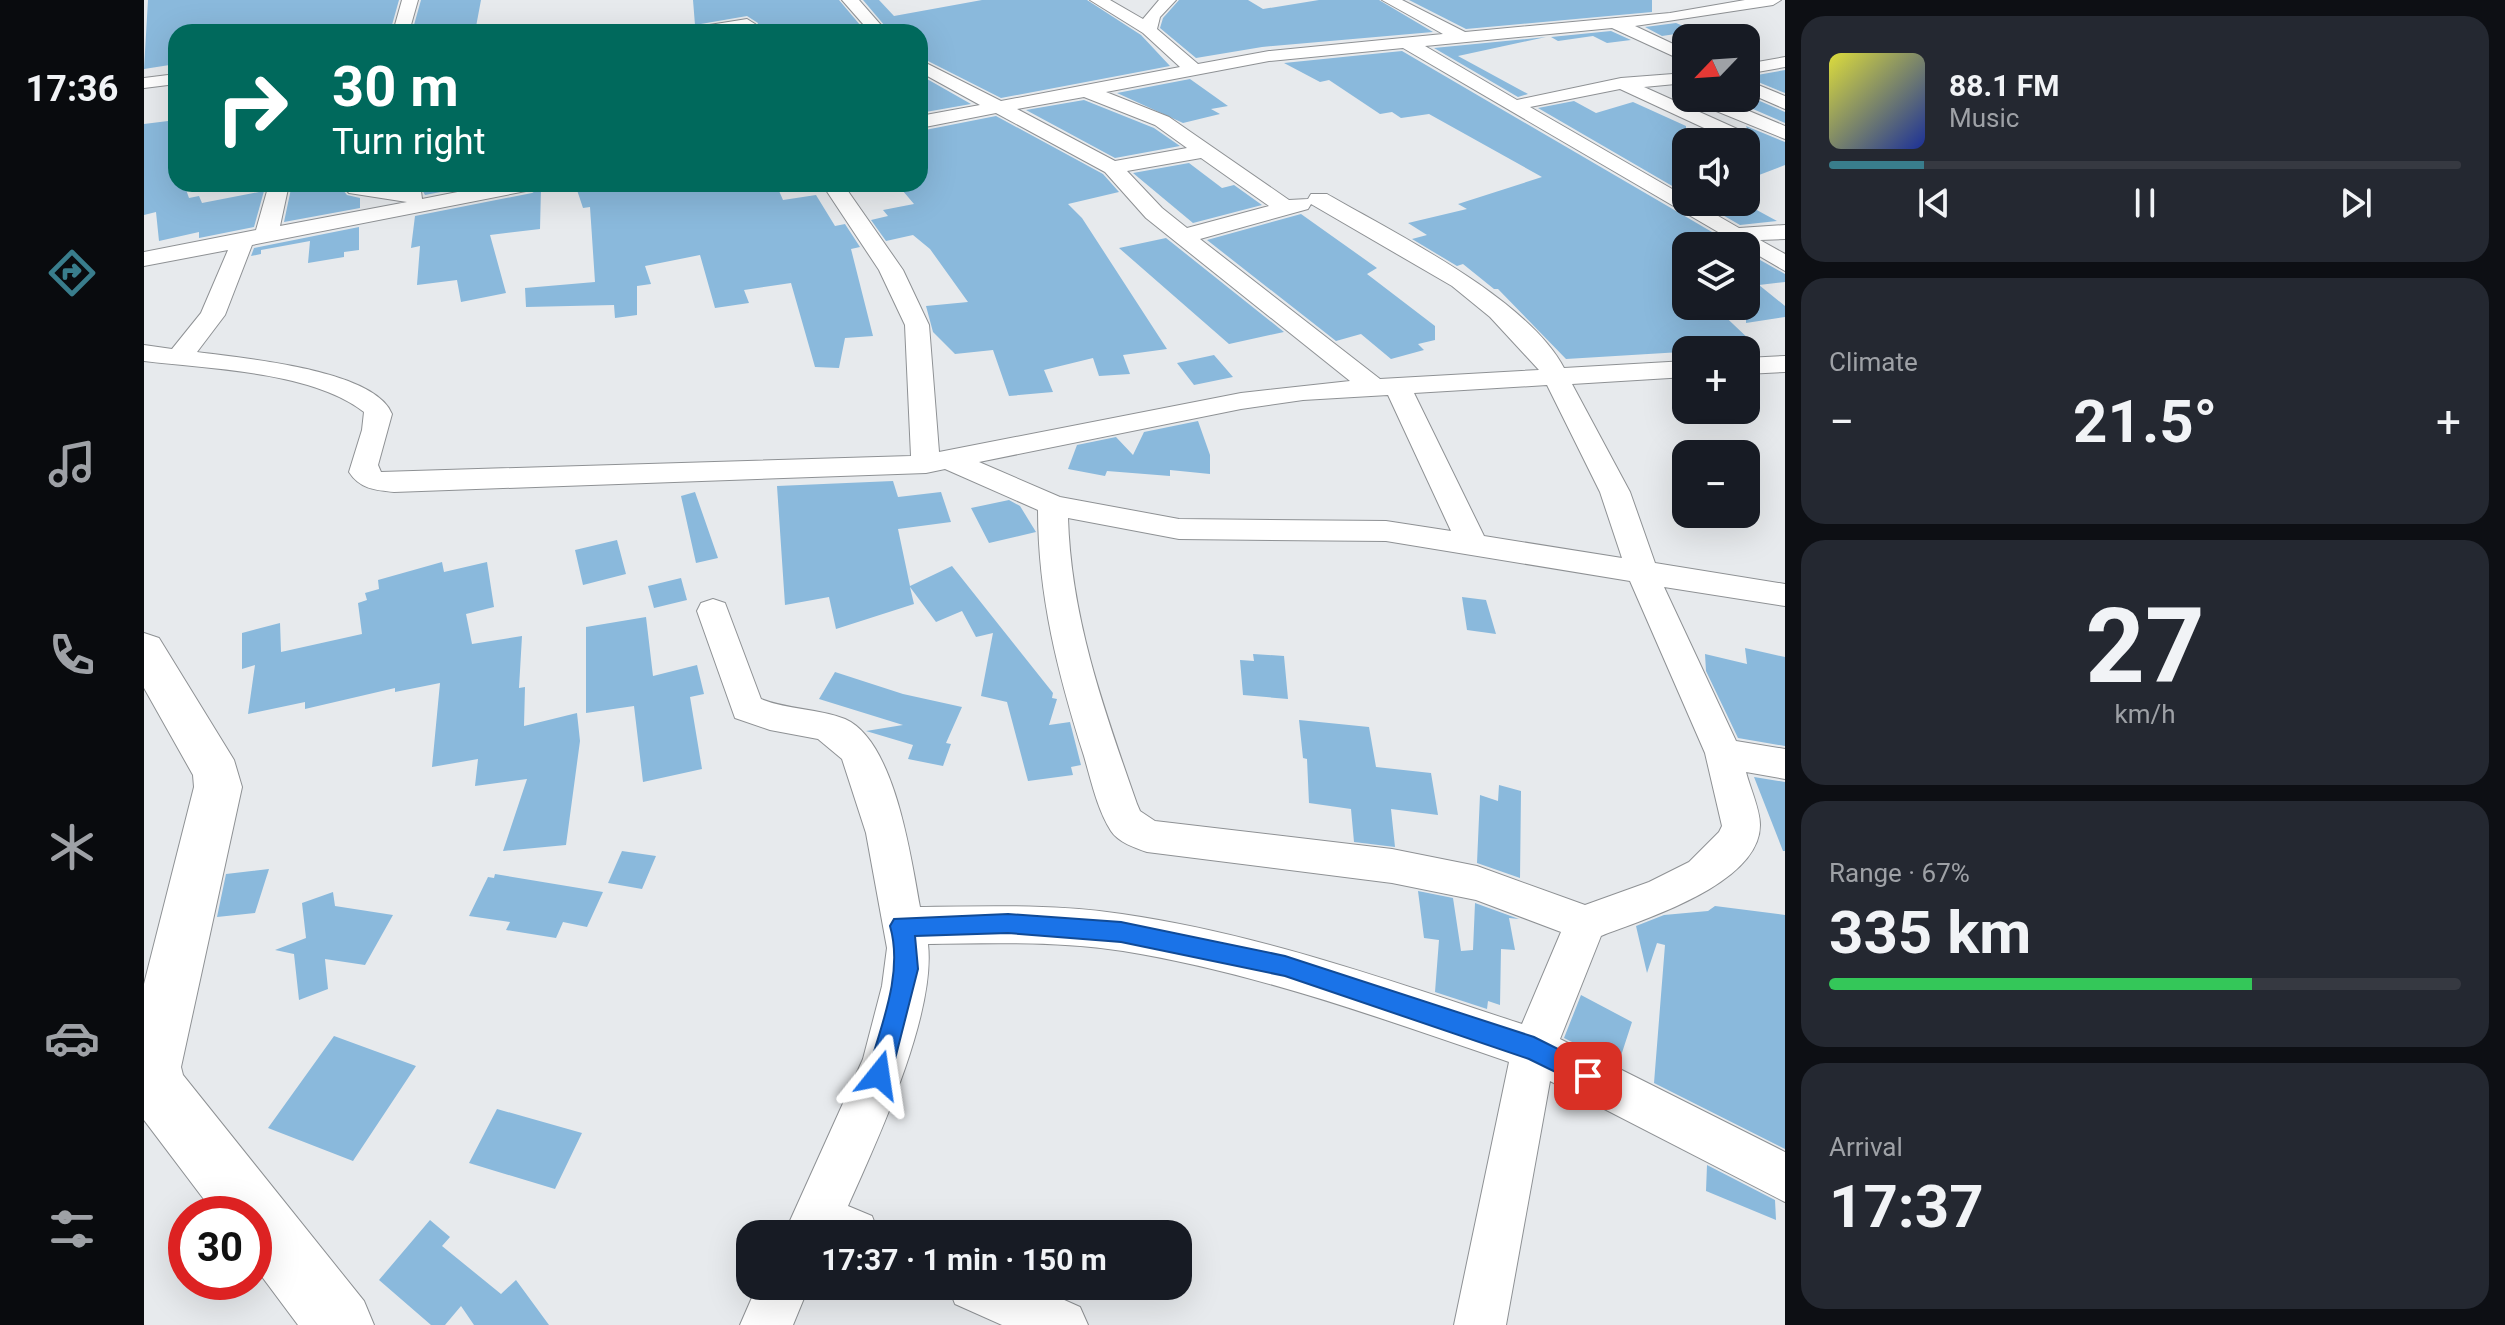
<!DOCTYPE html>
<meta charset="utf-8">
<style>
body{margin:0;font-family:Roboto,sans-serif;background:#242831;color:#f1f3f6;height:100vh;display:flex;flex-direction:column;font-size:30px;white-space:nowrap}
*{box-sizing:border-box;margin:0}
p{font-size:26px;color:#9ea1a6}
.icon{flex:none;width:44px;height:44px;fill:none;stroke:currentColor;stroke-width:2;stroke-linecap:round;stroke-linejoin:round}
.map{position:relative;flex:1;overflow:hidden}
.sheet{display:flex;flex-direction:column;gap:16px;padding:16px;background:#0d0f14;width:720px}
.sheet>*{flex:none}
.guide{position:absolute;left:24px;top:24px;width:760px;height:168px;border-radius:24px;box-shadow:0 8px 32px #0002;background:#00695c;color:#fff;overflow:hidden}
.needle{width:52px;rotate:245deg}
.fabs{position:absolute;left:1528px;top:24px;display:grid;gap:16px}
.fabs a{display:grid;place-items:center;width:88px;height:88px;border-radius:16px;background:#171b24;box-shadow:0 8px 32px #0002;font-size:40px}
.speed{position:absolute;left:24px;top:1196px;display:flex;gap:16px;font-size:40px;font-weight:700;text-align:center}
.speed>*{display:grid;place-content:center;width:104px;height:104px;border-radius:50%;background:#171b24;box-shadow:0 8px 32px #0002;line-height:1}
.speed .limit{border:12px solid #d22;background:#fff;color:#111}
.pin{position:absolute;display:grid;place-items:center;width:68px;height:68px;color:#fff;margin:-34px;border-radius:16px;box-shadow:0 4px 12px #0006}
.me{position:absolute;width:88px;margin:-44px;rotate:15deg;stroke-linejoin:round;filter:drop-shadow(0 0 6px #0008)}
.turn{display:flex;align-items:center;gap:28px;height:168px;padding:0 32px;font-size:36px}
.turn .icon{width:104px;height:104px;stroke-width:2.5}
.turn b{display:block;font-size:56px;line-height:68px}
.big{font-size:60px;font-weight:700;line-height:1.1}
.sheet .widget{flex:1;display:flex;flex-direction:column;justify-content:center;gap:12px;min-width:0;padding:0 28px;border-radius:24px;background:#242831}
.sheet .dial{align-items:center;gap:0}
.dial b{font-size:104px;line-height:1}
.song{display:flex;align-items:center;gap:24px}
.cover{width:96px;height:96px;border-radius:12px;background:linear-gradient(135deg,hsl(60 70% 55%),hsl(230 70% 35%))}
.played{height:8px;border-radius:4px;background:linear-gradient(90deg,#397d8c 15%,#363941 15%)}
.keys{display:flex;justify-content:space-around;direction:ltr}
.heat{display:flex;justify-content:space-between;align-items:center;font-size:44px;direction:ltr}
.charge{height:12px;border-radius:6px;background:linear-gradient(90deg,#34c759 67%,#363941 0)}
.trip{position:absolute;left:592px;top:1220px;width:456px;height:80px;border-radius:24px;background:#171b24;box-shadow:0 8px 32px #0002;font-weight:700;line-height:80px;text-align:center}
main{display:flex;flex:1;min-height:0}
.dock{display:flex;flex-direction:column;width:144px;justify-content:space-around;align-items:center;background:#090b0e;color:#9ea1a6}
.dock .icon{width:56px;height:56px}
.dock .on{color:#397d8c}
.dock b{font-size:36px;color:#f1f3f6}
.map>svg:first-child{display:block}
</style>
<main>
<nav class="dock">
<b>17:36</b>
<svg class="icon on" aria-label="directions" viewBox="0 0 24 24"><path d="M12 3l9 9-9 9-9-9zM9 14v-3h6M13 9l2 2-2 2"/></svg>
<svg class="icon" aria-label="music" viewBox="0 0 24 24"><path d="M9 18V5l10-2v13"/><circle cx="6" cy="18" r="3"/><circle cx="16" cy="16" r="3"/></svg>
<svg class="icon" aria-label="phone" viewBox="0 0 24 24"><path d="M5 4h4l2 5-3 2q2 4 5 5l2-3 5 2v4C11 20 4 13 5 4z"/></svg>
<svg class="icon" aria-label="climate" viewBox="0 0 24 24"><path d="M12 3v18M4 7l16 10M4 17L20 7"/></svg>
<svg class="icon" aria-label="car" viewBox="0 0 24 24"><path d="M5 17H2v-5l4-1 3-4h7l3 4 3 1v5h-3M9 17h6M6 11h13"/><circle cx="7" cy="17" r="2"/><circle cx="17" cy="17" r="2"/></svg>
<svg class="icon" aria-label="filters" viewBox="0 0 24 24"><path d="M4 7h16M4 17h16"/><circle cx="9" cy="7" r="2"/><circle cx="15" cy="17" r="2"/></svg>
</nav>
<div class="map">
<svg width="1641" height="1325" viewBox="0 0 1641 1325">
<rect width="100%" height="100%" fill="#e7eaed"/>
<path fill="#8ab9dc" d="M4,0H255L246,32H32V64L0,69Z
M277,0H337L331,32H268Z
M549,0H695L722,32H593L612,29L614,23L603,16L551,25Z
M719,0H735L750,16L838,0H943L997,35L1026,66L857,98L776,57V32H746Z
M1035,0H1104L1119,9L1175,0H1235L1289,32L1118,47L1052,58L1016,28L1019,18Z
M1265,0H1508V12L1322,29Z
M1532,23L1552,31L1518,36L1501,27Z
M1467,31L1487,40L1463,43L1449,36L1414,41L1407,37Z
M1402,37L1314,56L1384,94L1374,97L1290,48Z
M1258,51L1592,246H1542V306H1570L1608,342L1570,350L1422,359L1354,289H1350L1319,264L1313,266L1268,239L1283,235L1264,223L1323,209L1314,204L1398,177L1285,114L1257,118L1248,112L1236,114L1185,80L1176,82L1140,63Z
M1641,70V93L1602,77Z
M776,75L827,104L776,113Z
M1046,79L1084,106L1067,109L1076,114L1039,123L973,93Z
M1602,95L1641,112V123L1602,106Z
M940,100L1010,128L1036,146L971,158L882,110Z
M1430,101L1452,113L1489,102L1542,126V194L1394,108Z
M852,116L959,174L975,192L924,204L938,218L1023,349L979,355L986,374L955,376L949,358L900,370L909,392L865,396L849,350L811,354L789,332L782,306L824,302L786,249L769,235L742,241L727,220L744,216L739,210L770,204L753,184H776V131Z
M32,120V184H40L45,198L55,196L58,203L120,191L110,227L55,238V232L15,241L12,212L0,215V124Z
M1602,126L1641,142V165L1602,180V142L1606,136Z
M1045,163L1078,188L1090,185L1118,205L1049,223L989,173Z
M148,184H194L203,195L216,198V208L140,222Z
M275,184H338L281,195Z
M431,184H537V191L581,184H632L639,200L672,195L691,226L701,224L716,247L707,249L729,336L701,338L695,368L671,367L647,283L600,290L605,303L571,308L556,255L501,266L507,284L493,286V315L471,318L470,305L382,307L381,288L451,282L446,207L439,208Z
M397,188L396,229L346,235L362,293L317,302L313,280L273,285L276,246L267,248L271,216L388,193Z
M1556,202H1598L1633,221L1596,225Z
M1157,214L1233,268L1223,274L1291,326V340L1274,344L1280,350L1247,359L1217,334L1192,341L1063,240Z
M215,227V250L200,252V257L164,263L166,241L117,250V254L107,256L110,248Z
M1022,238L1140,332L1085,344L975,248Z
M1602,252L1641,274V282L1615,285L1641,306V317L1602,323Z
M1070,355L1089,377L1050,385L1033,363Z
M1054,421L1066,455V474L1026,470V476L963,471L961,476L924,469L933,445L972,437L989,455L1000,432Z
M749,481L754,497L797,492L807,522L754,529L766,586L808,566L909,693L908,698L913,699L905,725L926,722L937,765L927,767L929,775L884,781L863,702L837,696L849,633L832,637L818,611L792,622L766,587L770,604L692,629L685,597L641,605L633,486Z
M551,492L574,558L552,563L537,496Z
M865,500L876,506L892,532L845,543L827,508Z
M473,540L482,574L439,585L431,550Z
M298,562L300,572L343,562L350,607L322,614L328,644L378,636L375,688L381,687L380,726L433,713L436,741L422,845L359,851L383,779L331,786L334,759L288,767L296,683L251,692V688L161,709V702L104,714L111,665L98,669V633L136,623L137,652L218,634L214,603L223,600L221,593L235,589L234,580Z
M537,578L543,600L510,608L504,586Z
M1318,597L1342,600L1352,634L1323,630Z
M502,617L509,676L553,665L560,694L546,697L558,769L499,782L490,706L442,713V627Z
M1601,648L1641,657V746L1594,738L1562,671L1561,654L1603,664Z
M1109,654L1140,656L1144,699L1099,695L1096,660L1110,661Z
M691,672L759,694L818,707L802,743L807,744L799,766L764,759L769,745L722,731L759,725L675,699Z
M1155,720L1225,727L1232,767L1287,773L1294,815L1247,809L1251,847L1210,842L1207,809L1165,803L1163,759L1159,758Z
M1610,777L1641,782V851H1639Z
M1355,785L1377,791L1376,878L1333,863L1336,795L1354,801Z
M478,851L512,856L498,889L464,883Z
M125,869L111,913L73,917L82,874Z
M351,874L459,892L443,927L419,922L412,938L362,930L366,922L325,916L344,877L350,878Z
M1274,891L1309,898L1317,951L1329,950L1331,903L1375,919L1365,918L1371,950L1357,949L1356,1005L1344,1001L1343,1009L1291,992L1295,940L1280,938Z
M189,892L191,906L249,915L221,965L181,959L184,989L155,1000L150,954L131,950L162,938L158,903Z
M1571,906L1641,915V1149L1510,1083L1521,945L1513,943L1503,973L1492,926L1520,915L1564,911Z
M1437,995L1488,1022L1474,1065L1420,1038Z
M190,1036L272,1066L209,1161L124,1128Z
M353,1109L438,1133L411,1189L325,1163Z
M1563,1165L1631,1200L1632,1220L1562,1191Z
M286,1220L306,1237L298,1246L357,1294L372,1280L405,1325H330L317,1306L301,1325H287L235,1280Z"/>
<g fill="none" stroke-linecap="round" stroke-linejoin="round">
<defs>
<path id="minor" d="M258,0H274L265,32H249Z
M698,0H715L743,32H726Z
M946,0H966L999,19L1015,0H1032L1016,17L1013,29L1054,64L1125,51L1299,34L1238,0H1258L1321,32L1526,13L1601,0H1637L1629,5L1491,26L1542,50V62L1468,28L1281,46L1373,100L1477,78L1542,73V83L1500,87L1600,132L1603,136L1600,140H1586L1476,89L1386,107L1542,197V202H1550L1595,228L1641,225V239L1616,240L1641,254V271L1259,48L1125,61L962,92L1025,117L1145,200L1164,199L1167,204L1164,209L1056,239L1236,379L1395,370L1346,317L1308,286L1167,204L1164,199L1167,194H1183C1252,234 1383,298 1420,368L1542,361V377L1428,384L1486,492L1511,563L1641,584V606L1520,587L1592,741L1641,749V779L1602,772C1606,788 1616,809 1616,825C1616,884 1500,919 1457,936L1416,1039L1641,1152V1202L1406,1081L1362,1325H1310L1365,1062C1237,1018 1113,973 979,951C915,941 848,943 784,944C792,1015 733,1141 704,1206L728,1216L735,1234H640L719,1059L738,986L743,948L722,833L698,759L674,739L626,730L591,718L553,611L557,603L569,599L581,603L617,699C644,710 674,708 701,719C751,741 767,858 776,907C843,906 912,904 978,914C1116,934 1247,981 1378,1024L1417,932L1332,900L1248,883L1003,852C991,848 974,842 967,831C953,809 947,780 940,756C914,674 894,596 894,510L801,469L782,473L250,492C231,490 216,489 205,472L218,430L220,412C168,371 64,369 0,361V345L28,349L57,313L84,250L0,266V252L112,230L125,184H145L136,226L263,202L205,193L197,184L269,190L277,191L278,199L354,184H397L387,190L108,245L81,315L53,352C96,358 231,369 248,414L234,465L237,472L767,456L761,325L735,270L678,184H699L759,270L785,325L795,452L1097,393L1206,381L1002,218L961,172L852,113L776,128V116L836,105L776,72V60L857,101L1036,67L999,33ZM940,97L1011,125L1043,148L971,161L873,109ZM1057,158L1125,206L1043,228L1018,208L983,171ZM1403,385L1456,492L1478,558L1340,536L1270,393ZM1244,395L1307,531L1242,521L1035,519L916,497L835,462L1097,409L1159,400ZM924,518L1035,539L1242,541L1486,581L1561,753L1578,826L1575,832L1545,862L1505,882L1441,905L1333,866L1248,849L1011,821L996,811L993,804C960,710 927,618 924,518Z
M603,19L611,24L609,28L545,32L553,27Z
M1641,57V67L1602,74V64Z
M32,74V84L0,88V78Z
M1602,80L1641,96V109L1602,92Z
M1560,98H1574L1641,126V139L1560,106Z
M1641,356V372L1602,374V358Z
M613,1286H665L649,1325H596Z
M804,1286H889L936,1307L944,1325H858L811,1304Z"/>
<path id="tertiary" d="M0,633L15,638L90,760L98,787L37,1067L39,1075L220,1301L230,1325H154L110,1266V1214H71L0,1120V984L50,787L49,775L0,688Z"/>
</defs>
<use href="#minor" stroke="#8e9194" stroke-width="2"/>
<use href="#tertiary" stroke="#8e9194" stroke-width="2"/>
<use href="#minor" fill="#fff" fill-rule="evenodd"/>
<use href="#tertiary" fill="#fff" fill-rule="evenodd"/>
</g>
<path fill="#1a73e8" stroke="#114b97" stroke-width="2" d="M864,914L977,922L1141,956L1390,1037L1452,1068L1456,1076L1452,1085L1444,1088L1385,1059L1141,976L977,942L864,933L771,936L774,969L747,1075L744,1084L735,1087L727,1084L723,1075C736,1028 760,974 746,926L750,919Z"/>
</svg>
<div class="fabs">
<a><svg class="needle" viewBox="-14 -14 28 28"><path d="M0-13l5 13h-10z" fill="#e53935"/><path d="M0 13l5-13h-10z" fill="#9ea1a6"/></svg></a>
<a><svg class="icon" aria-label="sound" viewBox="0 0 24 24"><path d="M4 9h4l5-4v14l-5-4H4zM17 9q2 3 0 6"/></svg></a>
<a><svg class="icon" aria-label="layers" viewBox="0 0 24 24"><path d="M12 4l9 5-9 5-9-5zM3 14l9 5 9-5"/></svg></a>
<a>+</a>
<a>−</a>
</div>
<div class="speed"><div class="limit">30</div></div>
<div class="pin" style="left:1444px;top:1076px;background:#d93025"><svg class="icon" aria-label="arrive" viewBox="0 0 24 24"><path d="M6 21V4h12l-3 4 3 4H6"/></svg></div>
<svg class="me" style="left:735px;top:1075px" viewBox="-20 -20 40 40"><path d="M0-17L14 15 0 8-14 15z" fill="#1a73e8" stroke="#fff" stroke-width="4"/></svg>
<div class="trip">17:37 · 1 min · 150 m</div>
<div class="guide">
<div class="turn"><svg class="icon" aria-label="right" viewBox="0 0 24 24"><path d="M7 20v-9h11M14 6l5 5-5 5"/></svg><div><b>30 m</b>Turn right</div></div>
</div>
</div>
<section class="sheet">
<div class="widget">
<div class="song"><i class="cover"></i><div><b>88.1 FM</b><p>Music</p></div></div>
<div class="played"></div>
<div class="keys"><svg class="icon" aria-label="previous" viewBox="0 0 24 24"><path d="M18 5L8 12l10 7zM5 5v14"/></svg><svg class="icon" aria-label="pause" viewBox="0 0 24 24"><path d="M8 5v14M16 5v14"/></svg><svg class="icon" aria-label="next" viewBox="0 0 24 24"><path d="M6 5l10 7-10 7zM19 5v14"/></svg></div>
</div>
<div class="widget"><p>Climate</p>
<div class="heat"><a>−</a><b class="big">21.5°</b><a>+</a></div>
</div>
<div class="widget dial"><b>27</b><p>km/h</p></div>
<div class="widget"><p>Range · 67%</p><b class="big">335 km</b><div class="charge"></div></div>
<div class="widget"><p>Arrival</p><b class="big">17:37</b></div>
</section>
</main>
